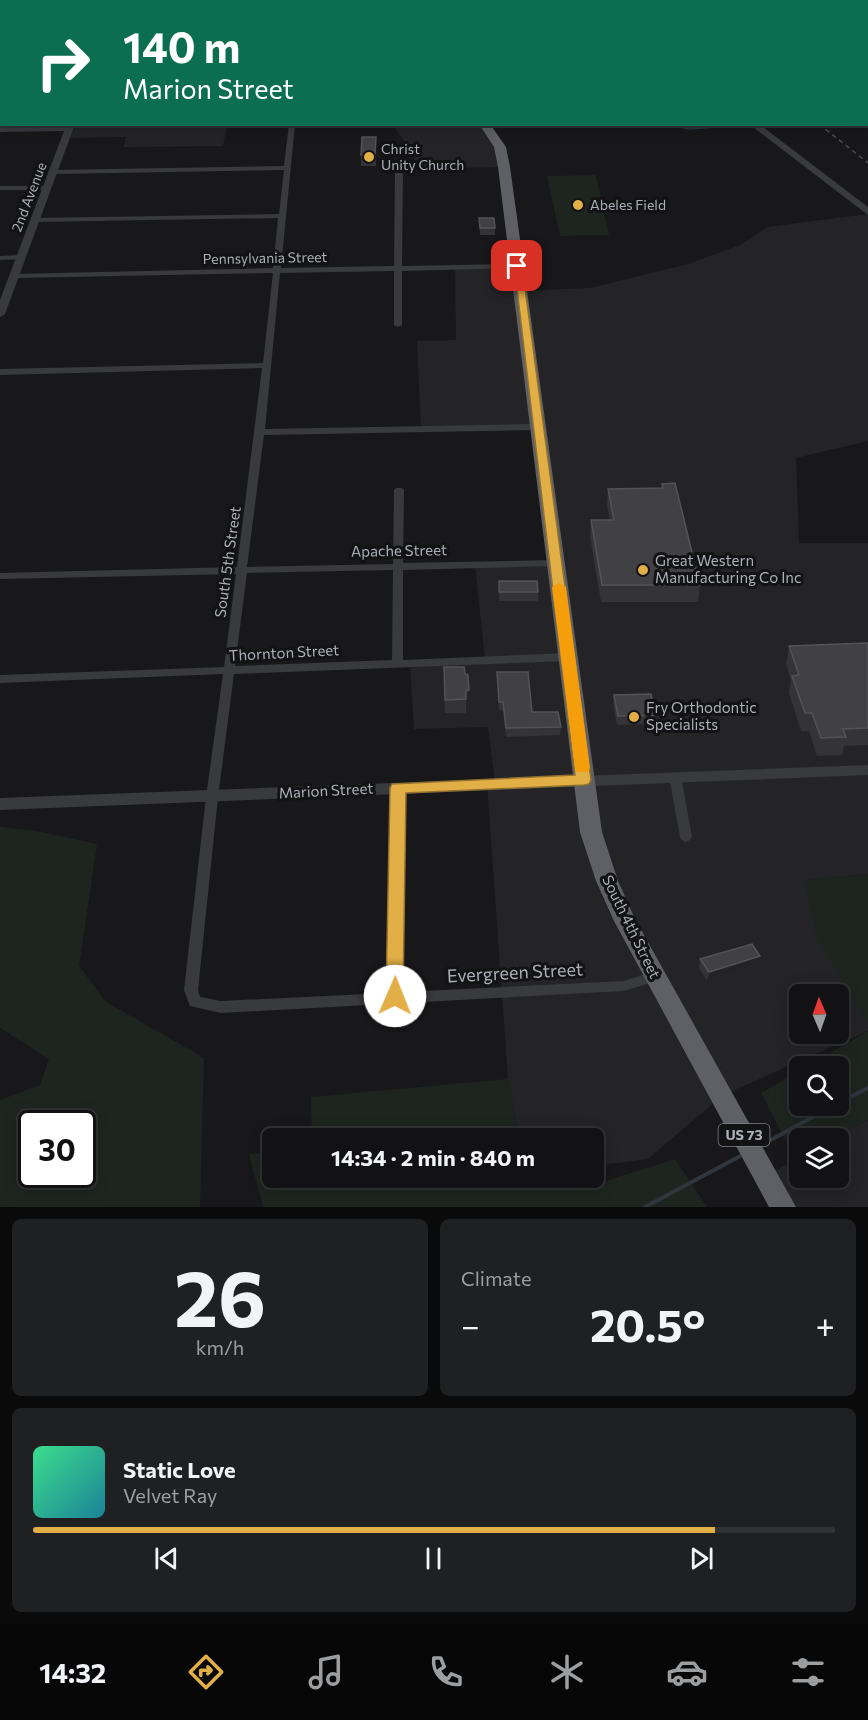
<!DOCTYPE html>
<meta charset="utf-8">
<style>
body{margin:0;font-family:Commissioner,sans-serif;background:#1f2022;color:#f1f3f6;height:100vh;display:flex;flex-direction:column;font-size:22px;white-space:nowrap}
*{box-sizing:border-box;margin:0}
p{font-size:20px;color:#9c9ea0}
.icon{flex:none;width:33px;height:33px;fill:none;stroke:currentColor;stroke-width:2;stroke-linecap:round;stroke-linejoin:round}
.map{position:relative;height:1207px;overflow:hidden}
.details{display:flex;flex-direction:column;gap:12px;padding:12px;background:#0a0a0b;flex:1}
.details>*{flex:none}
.top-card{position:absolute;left:0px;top:0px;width:868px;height:126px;box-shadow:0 3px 15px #0003,0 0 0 2px #313234;background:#0b6e4f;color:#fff;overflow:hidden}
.needle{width:39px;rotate:358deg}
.buttons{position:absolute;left:789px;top:984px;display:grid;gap:12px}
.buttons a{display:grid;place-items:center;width:60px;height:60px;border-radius:9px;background:#121214;box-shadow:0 3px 15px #0003,0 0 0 2px #313234;font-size:30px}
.speed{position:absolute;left:18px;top:1110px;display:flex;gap:12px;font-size:30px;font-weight:700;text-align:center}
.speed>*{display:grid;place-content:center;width:78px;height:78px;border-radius:50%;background:#121214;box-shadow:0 3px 15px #0003,0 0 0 2px #313234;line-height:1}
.speed .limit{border:3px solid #111;border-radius:9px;background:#fff;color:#111}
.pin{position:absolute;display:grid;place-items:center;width:51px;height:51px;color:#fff;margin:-26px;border-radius:12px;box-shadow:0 3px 9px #0006}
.me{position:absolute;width:66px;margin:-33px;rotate:1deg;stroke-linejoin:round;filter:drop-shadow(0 0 4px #0008)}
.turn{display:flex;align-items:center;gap:21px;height:126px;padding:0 24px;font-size:27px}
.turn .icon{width:78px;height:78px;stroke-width:2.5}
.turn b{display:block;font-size:42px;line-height:51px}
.big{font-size:45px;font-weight:700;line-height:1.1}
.details .widget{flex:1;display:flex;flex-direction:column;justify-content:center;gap:9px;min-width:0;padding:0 21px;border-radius:9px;background:#1f2022}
.details .dial{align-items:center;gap:0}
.dial b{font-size:78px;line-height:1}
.song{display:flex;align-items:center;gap:18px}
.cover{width:72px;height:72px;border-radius:9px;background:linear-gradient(135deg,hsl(150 70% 55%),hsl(190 70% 35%))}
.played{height:6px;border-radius:3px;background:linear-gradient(90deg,#e2af47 85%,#313234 85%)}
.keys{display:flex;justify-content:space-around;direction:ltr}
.heat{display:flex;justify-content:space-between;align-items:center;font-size:33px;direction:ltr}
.details .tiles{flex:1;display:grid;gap:12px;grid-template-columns:1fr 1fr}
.widget:last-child{grid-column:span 2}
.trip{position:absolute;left:262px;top:1128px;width:342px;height:60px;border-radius:9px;background:#121214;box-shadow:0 3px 15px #0003,0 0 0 2px #313234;font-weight:700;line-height:60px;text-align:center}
.tab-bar{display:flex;height:96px;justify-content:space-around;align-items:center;background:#070708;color:#9c9ea0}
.tab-bar .icon{width:42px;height:42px}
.tab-bar .on{color:#e2af47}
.tab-bar b{font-size:27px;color:#f1f3f6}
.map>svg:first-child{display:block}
</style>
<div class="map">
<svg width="868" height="1207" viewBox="0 0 868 1207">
<rect width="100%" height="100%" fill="#18181a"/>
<path fill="#242427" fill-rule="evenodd" d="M71,125H227L223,146L124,147L126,137L66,138Z
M393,125H484L504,167L417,169L413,153Z
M868,214V441L796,458L799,543H868V874L805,880L868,1024V1031L723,1095L648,1159L594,1166V1138H519L508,1079L487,784L495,783L488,727L414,729L410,663L485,660L475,564L555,563L538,428L421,430L417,341L456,340L455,267L517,266L521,291L590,288L688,264L740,245L767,227ZM800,994H838V1034H800Z
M868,1120V1207H783L766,1176L799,1157L800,1178H838V1138H834Z"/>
<path fill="#1e241f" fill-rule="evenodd" d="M596,175L609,235L560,236L547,176Z
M0,827L37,831L97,844L79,966L106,1002L204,1058L200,1207H0V1100L40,1085L49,1059L0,1028ZM32,1124H82V1174H32Z
M868,874V1024L817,939L804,880Z
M868,1031V1120L834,1138H800L799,1157L796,1160L761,1093L799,1071L800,1106H838V1066H807Z
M508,1079L519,1138H312L311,1097Z
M273,1153V1178H526L529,1184L600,1183L675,1159L707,1207H263L249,1154Z"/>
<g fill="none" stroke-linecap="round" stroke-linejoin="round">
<path stroke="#2f363d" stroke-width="1.5" d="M617,124L637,127L646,124
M667,124L689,129L741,125"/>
<path stroke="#2f363d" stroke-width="4" d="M838,1103L868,1088
M758,1147L833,1106
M645,1207L744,1154"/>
<path fill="#393a3e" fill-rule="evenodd" d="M0,0H80L78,2L0,3Z
M223,0H229L230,2H224Z
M266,0H280L278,2H261Z
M474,0H480L482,2H475Z
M592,0H606L604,2H587Z
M2,26V32L0,33V27Z
M0,71H2V75H0Z
M289,124H295L281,268L394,266L395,169L399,167L403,169L402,266L517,264L521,266L517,268L402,271V325L398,327L394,325V271L280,273L265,429L538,424L543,427L538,430L264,435L247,567L393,564L394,490L396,488H402L404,490L403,563L556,560L561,563L556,566L403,570V660L569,653L574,657L569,661L234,674L218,797L198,990L200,997L221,1001L388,993L392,788L394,785H402L404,788L402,992L624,981L655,971L660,972L662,976L660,980L624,991L221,1013L190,1006L184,990L206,797L223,674L0,683V675L224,667L236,574L0,579V573L237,567L262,368L0,375V369L263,363L273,273L14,278L10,276L14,274L273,268L278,218L35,222L31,220L35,218L279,214L284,170L53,174L49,172L53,170L284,166ZM393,570L392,660L235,666L247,573Z
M0,186H47L51,188L47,190H0Z
M20,255L24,257L23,259L0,260V256Z
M675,772L679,773L681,776L692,837L690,840L686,842L682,840L680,837L669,776L671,773Z"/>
<path fill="#393a3e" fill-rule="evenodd" d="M112,0H120V2H112Z
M601,0H609L610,2H602Z
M75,124L5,314L0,317V300L64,131L0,132V126Z
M749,124H759L868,207V215Z
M868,765V775L0,810V798Z"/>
<path fill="#5e6066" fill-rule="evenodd" d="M353,0H363L364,2H354Z
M479,124H490L506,147L510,167L602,832L618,881L635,919L796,1207H769L614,921L596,881L580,832L498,167L494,147Z"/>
<path stroke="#4c4e53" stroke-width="1.5" stroke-dasharray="4.5 4" stroke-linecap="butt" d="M819,124L868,163"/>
</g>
<path fill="#343438" d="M376,137V166H361V155Z
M479,218L495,228V235H480Z
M662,484L700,585L698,602H601L590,537L591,520H610L607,506L608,489L661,488Z
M499,581L538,592V601H499Z
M868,643V745L844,746L842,755L817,756L809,731H801L789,693L791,680L786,664L789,646Z
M444,667L465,674L469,690V703L466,704V713H445Z
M497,672L532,712L561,727L560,735L506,737L503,710H499Z
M614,695L655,715L654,724L617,725L613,704Z
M760,956L758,965L707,981L699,968L700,959Z"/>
<path fill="#232326" d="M469,690V703L466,704V691Z
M760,956L758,965L707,981L709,972Z"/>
<path fill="#414145" stroke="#515357" stroke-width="1.5" d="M362,137H376L375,155H361Z
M479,218H494L495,228H480Z
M675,483L700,585H602L591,520H614L608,489L663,488L662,484Z
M499,581H537L538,592H499Z
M868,643V728L843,729L846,737L821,738L812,713H805L792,676L799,675L789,646Z
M444,667H464L465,674L468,675L469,690L466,691V699L445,700Z
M497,672H528L532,712H558L561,727L506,728L503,702H499Z
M651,694L655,715L618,716L614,695Z
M752,944L760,956L709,972L700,959Z"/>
<path fill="#e2af47" stroke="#93722e" stroke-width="1.5" d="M514,264L522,266L591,780L589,784L584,785L406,793L403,996L401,1001L395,1003L388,1001L386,996L390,788L392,784L575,775Z"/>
<path fill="#f59e0b" d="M559,583L566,587L590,768L588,772H577L575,768L552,587Z"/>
<g fill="#e2af47" stroke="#131315" stroke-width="2">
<circle cx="369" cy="157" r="6"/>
<circle cx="578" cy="205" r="6"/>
<circle cx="643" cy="570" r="6"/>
<circle cx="634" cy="717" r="6"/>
</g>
<g text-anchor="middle" stroke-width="6" stroke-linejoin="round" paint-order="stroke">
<g font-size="14" fill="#abafb8" stroke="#131315" text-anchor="start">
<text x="381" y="154">Christ<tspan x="381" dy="16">Unity Church</tspan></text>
<text x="590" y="210">Abeles Field</text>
</g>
<g font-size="14" fill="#abafb8" stroke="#131315">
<text transform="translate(29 197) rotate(-69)" y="5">2nd Avenue</text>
<text transform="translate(265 258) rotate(-1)" y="5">Pennsylvania Street</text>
</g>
<rect fill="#131315" stroke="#7d8087" stroke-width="1.5" x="718.5" y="1124" width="51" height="22" rx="4.5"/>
<g font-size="14" font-weight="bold" fill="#abafb8">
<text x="744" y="1140">US 73</text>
</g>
<g font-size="15" fill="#abafb8" stroke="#131315">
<text transform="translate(399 551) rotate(-1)" y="5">Apache Street</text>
<text transform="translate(228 562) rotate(-82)" y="5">South 5th Street</text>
<text transform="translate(284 653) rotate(-3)" y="5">Thornton Street</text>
<text transform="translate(326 791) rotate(-3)" y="5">Marion Street</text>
<text transform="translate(631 927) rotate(64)" y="5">South 4th Street</text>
</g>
<g font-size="15" fill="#abafb8" stroke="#131315" text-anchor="start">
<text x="655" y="566">Great Western<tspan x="655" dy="17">Manufacturing Co Inc</tspan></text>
<text x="646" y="713">Fry Orthodontic<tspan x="646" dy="17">Specialists</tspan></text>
</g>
<g font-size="18" fill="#abafb8" stroke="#131315">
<text transform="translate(515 973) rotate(-3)" y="6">Evergreen Street</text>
</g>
</g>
</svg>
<div class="buttons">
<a><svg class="needle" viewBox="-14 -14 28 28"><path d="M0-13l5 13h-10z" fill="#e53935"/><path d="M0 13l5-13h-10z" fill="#9c9ea0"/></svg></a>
<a><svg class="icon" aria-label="search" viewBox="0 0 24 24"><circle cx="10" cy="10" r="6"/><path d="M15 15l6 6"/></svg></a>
<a><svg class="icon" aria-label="layers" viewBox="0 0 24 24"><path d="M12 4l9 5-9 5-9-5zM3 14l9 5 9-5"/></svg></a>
</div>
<div class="speed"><div class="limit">30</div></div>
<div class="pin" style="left:517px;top:266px;background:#d93025"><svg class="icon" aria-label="arrive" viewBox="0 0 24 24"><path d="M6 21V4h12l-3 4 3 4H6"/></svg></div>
<svg class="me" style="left:395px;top:996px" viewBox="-20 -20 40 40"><circle r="19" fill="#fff"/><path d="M0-13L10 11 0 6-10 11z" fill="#e2af47"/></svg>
<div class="trip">14:34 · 2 min · 840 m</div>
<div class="top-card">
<div class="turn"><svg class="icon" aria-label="right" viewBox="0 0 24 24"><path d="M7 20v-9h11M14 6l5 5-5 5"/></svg><div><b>140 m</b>Marion Street</div></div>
</div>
</div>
<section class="details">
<div class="tiles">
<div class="widget dial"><b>26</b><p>km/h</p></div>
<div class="widget"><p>Climate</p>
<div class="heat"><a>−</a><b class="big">20.5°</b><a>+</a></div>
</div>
<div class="widget">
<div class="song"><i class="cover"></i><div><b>Static Love</b><p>Velvet Ray</p></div></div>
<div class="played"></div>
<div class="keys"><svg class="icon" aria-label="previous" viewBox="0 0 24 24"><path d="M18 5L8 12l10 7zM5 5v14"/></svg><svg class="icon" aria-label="pause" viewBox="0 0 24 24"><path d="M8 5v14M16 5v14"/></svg><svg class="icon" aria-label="next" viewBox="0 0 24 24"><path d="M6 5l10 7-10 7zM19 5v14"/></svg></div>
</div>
</div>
</section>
<nav class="tab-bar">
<b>14:32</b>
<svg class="icon on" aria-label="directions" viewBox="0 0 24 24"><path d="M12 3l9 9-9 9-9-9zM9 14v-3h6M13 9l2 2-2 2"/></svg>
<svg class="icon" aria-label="music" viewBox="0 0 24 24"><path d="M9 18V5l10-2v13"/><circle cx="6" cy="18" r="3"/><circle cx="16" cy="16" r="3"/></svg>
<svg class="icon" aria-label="phone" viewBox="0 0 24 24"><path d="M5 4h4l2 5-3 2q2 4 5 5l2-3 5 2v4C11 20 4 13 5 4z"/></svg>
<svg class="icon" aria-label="climate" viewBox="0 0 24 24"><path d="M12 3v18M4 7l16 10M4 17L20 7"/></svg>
<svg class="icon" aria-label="car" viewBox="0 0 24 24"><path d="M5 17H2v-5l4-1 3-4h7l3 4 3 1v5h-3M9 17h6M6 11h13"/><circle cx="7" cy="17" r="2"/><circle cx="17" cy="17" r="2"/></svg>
<svg class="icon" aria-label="filters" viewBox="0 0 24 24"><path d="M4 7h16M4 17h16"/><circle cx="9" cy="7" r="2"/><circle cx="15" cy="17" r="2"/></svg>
</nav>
